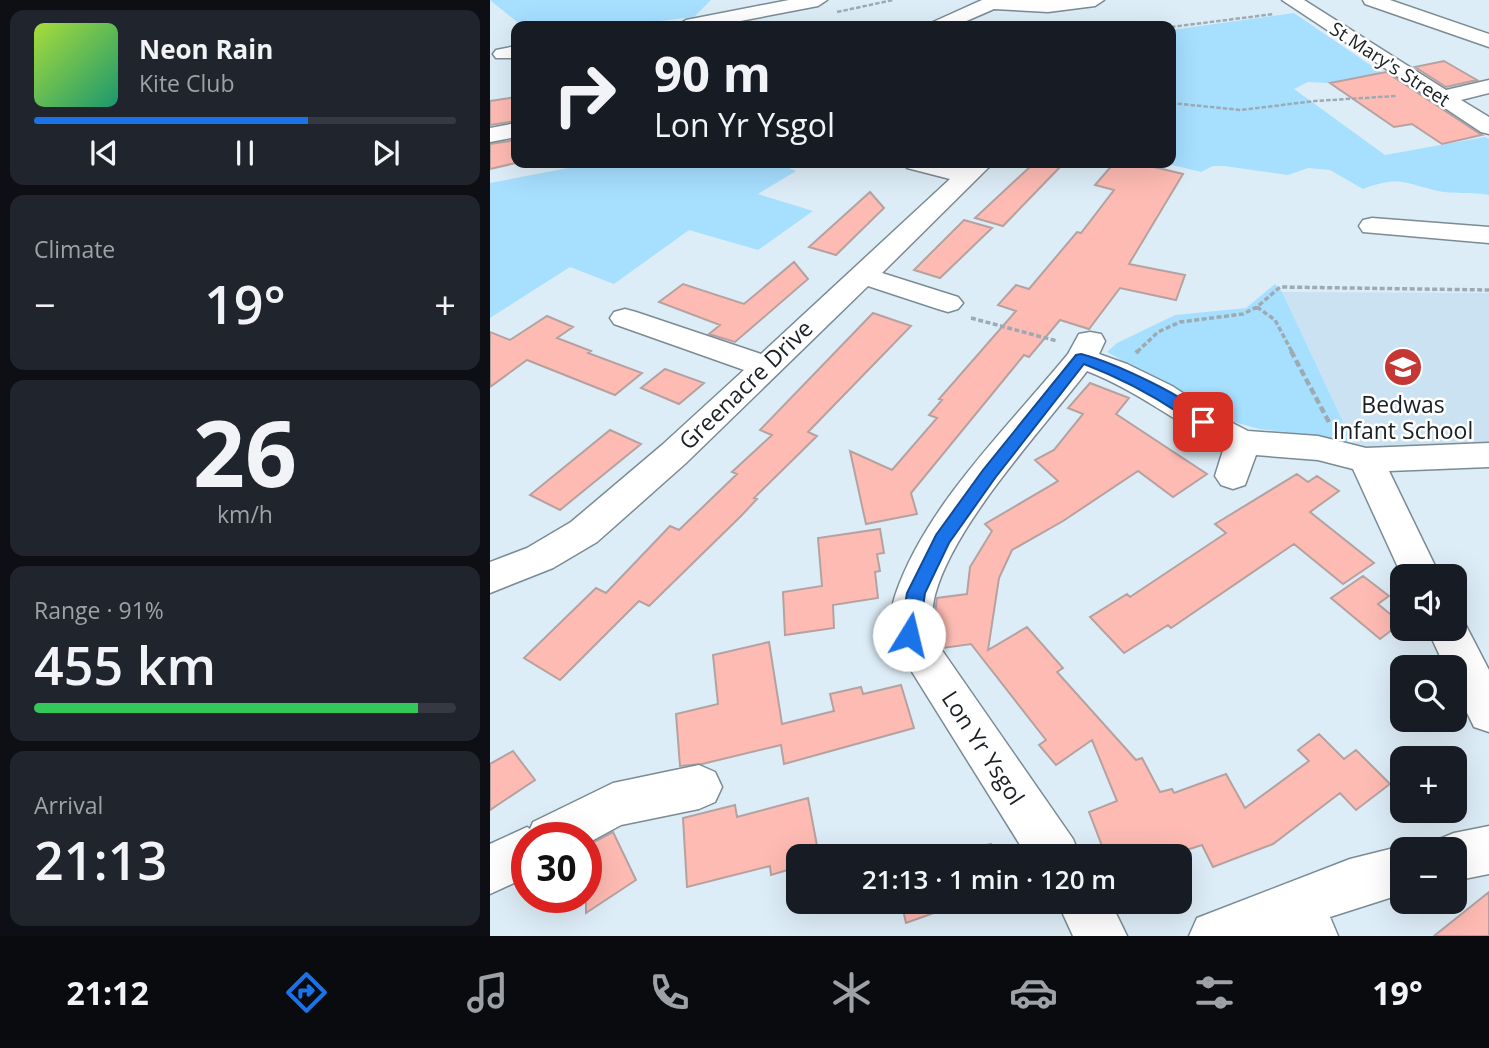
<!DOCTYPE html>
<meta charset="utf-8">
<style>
body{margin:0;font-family:"Open Sans",sans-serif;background:#20242c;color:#f1f3f6;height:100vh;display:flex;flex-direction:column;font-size:26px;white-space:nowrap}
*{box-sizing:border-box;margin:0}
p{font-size:23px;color:#9ea1a6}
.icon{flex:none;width:38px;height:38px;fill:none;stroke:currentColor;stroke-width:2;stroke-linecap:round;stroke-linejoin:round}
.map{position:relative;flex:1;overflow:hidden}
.side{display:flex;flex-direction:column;gap:10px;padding:10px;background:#0d0f14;width:490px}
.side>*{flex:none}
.banner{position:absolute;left:21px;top:21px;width:665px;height:147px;border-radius:14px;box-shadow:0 7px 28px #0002;background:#171b24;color:#f1f3f6;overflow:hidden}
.tools{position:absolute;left:900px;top:564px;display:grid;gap:14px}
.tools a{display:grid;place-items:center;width:77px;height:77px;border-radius:14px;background:#171b24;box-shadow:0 7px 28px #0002;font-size:35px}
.speed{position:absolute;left:21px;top:822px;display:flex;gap:14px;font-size:35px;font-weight:700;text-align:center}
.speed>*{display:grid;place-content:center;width:91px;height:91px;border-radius:50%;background:#171b24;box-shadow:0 7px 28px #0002;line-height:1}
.speed .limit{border:10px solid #d22;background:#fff;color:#111}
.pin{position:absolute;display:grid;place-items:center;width:60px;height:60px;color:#fff;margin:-30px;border-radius:14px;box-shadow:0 4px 10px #0006}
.me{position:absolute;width:77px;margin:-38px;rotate:9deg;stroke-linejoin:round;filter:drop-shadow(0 0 5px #0008)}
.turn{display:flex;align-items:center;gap:24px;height:147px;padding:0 28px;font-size:32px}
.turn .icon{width:91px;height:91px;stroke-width:2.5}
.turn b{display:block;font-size:49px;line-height:60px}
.big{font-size:52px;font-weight:600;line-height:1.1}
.side .widget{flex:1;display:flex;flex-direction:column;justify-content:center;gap:10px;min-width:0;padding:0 24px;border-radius:14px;background:#20242c}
.side .dial{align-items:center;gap:0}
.dial b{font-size:91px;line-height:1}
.song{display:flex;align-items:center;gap:21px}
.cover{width:84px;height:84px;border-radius:10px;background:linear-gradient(135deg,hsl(80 70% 55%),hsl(160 70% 35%))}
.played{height:7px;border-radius:4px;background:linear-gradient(90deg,#1a73e8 65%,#363941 65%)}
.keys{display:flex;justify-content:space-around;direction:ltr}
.heat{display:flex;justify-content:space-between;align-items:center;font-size:38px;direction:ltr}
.charge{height:10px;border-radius:5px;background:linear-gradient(90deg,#34c759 91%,#363941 0)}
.trip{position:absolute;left:296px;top:844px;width:406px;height:70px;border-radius:14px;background:#171b24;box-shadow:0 7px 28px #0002;font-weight:600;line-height:70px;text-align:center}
.tabs{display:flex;height:112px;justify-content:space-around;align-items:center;background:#090b0e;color:#9ea1a6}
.tabs .icon{width:49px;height:49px}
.tabs .selected{color:#1a73e8}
.tabs b{font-size:32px;color:#f1f3f6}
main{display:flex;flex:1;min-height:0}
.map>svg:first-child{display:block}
</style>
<main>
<section class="side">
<div class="widget">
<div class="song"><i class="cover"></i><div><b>Neon Rain</b><p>Kite Club</p></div></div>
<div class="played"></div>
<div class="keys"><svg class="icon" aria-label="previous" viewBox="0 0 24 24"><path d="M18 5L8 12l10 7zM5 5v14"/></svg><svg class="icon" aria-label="pause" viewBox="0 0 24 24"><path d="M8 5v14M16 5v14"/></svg><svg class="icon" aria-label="next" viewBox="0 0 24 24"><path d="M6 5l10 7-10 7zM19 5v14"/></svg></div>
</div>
<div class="widget"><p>Climate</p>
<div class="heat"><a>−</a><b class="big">19°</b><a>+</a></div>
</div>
<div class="widget dial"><b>26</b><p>km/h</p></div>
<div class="widget"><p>Range · 91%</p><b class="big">455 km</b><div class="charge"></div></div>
<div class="widget"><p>Arrival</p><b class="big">21:13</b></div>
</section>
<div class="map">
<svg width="999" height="936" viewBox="0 0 999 936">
<rect width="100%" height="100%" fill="#ddedf7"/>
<path fill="#cae2f1" d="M792,292L999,293V444L867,452Z"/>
<path fill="#a7dfff" d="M0,0H221L204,17L130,26H32Z
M804,13L892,73L839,83L818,82L804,89L895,155L995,137L999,139V195C984,192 969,194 954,192C916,185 912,174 873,189L840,170L818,168L798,175L734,166H723L711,172L674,163H681V30Z
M104,163H287L306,171L268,194L323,211L268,250L199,230L124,284L80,267L0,318V183Z
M785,284L792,292L862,441L840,442L814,434L769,429L741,421L617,352L627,343L685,315L756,308Z"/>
<path fill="#febbb3" stroke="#b5a2a0" stroke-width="2" d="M954,61L987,80L956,87L925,67Z
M896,72L990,134L992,135L952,144L922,124L904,127L840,83Z
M26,97V121L0,125V101Z
M26,140V163L0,169V144Z
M544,163L572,165L513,226L485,218Z
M624,163H647L693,174L639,264L695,275L686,300L630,288L599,329L570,320L539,357L534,355L421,493L427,514L376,524L360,451L402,470L447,418L439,415L452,400L449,399L526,311L508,305L526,285L539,289L587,232L591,233L624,190L605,185Z
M380,192L394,208L346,255L319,247Z
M474,220L502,228L450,278L424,270Z
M304,262L318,279L245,342L219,334L230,325L169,302L193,284L254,304Z
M383,313L421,326L318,432L327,436L264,498L267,499L251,516L159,606L149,601L70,680L34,658L106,588L116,593L180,526L189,530L247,474L242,472L282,435L270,430Z
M57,316L83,327L67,338L101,351L98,353L152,373L125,395L37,360L0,387V332L20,340Z
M175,369L214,383L189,404L151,388Z
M600,383L639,398L626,414L717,474L683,497L648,471L573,521L522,550L509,578L498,650L537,627L573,668L567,672L646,760L652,758L670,792L682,789L684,793L736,774L755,808L819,761L808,750L829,734L854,759L866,750L900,784L866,810L850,793L783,844L723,867L712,845L678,856H616L599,812L627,801L602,740L566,765L549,745L556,740L481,644L453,648L447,639L444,620L447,598L477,594L480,567L502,531L495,524L568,481L545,460L564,450L593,414L578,408Z
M120,430L151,444L70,510L40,495Z
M807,474L818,482L827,476L849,491L820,512L884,563L853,584L804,544L681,628L678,625L634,653L600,617L637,594L640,597L736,533L725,524Z
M390,529L394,553L387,554L390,571L385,572L388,598L343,605L344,628L295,635L293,592L332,586L328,538Z
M873,576L899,596L888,604L911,623L890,639L841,598Z
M279,642L292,724L344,711L340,694L371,687L373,694L411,685L424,728L294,764L291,745L212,764L190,766L186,714L228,704L223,655Z
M23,751L45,780L0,810V764Z
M318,798L329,856H308V867L281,875L280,866L197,887L193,818L245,805L247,817Z
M123,832L146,880L96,913V846Z
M501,844L503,856H446Z
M999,892V936H944Z
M411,901H513L468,911L466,905L416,923Z"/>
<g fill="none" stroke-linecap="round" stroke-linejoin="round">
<defs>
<path id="minor" d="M299,0H337L328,6L224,26H186L196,20Z
M492,0H614L605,6L558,12L504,9L465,26H440L443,22Z
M792,0H814L956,90L999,80V93L971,100L999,117V134L991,132Z
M873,0H900L999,34V47L875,4Z
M26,46V58H6L3,54L6,50Z
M26,123V137L0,142V128Z
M414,163H454L472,167L477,163H503L392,273L468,297L473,303L468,309L458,312L448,309L378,286L196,463L107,542L63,568L0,593V562L37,548L81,522L172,445L254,370L124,324L120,318L124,312L135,309L146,312L271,354L460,179L417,168Z
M882,218L999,227V243L873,232L869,226L873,220Z
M600,332L611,334L615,341L609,354L637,364L682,386L725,414L758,431L828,436L876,448L999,443V467L899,471L950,576H912L863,469L828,460L766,455L755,485L743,489L731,485L725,476L734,447C687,423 646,390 597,371C551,431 464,524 445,595C442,607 442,620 440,633L583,839L590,856H537L399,635C401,621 401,606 406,593C437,504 519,426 578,354L589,334Z
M964,614L971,616L999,670V732L984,727L964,686V667H955L937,628H964Z
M209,765L225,772L232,787L225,802L209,809L131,825L96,844V838H37V877L0,894V844L37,827L40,829L43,822L123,783Z
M999,826V874L964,881V849H943L947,840L964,833Z
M912,846L920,849H912V894L840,917L848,936H699L707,918L860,859Z
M567,901H620L637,936H583Z"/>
</defs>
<use href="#minor" stroke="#7b8b94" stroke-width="3"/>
<path stroke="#9eaab2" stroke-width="2.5" stroke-dasharray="4.5 2" stroke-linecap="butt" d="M347,12L403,0
M681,27L784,14
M681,103L751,110L825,101L906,96"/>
<path stroke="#9eaab2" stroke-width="3.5" stroke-dasharray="5 2.5" stroke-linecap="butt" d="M767,307L785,320L802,352
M481,318L567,341
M647,352L668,332L690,322L753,314L767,307L790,287L999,290"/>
<path stroke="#9eaab2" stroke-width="4.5" stroke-dasharray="7 3.5" stroke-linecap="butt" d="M801,351L840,424
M646,353L648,351"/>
<use href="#minor" fill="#fff" fill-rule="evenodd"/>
</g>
<path fill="#1a73e8" stroke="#114b97" stroke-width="2" d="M591,354C622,362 702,398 721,422L718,426C707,429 698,419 689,413C659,393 628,377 594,364L505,478L459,543L435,593L429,635L426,640L419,643L413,640L410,635L417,593L446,535L493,470L586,355Z"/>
<defs>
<symbol id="school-disc" viewBox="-11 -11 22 22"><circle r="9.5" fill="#c53735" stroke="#fff"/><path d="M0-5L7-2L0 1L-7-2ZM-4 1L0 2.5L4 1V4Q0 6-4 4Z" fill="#fff"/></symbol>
</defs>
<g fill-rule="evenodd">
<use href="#school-disc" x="891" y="345" width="44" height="44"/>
</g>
<g text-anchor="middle" stroke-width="5" stroke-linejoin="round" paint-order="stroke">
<g font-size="19" fill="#1a2024" stroke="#fff">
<text transform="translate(900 64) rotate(33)" y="7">St Mary's Street</text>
</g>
<g font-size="23" fill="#1a2024" stroke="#fff">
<text transform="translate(256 385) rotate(-44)" y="8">Greenacre Drive</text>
<text transform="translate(493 748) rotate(57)" y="8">Lon Yr Ysgol</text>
</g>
<g font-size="23" fill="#1a2024" stroke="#fff">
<text x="913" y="413">Bedwas<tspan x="913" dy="26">Infant School</tspan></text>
</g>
</g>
</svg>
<div class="tools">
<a><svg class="icon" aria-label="sound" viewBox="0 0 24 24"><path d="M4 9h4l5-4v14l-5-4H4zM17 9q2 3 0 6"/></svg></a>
<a><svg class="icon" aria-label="search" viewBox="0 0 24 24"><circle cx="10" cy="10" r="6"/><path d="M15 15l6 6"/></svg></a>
<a>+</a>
<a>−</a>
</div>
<div class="speed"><div class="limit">30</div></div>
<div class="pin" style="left:713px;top:422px;background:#d93025"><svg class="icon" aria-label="arrive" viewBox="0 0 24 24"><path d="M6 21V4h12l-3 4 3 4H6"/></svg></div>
<svg class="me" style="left:419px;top:635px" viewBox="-20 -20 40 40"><circle r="19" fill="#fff"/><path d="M0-13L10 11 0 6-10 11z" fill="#1a73e8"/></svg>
<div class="trip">21:13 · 1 min · 120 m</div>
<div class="banner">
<div class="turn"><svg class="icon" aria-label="right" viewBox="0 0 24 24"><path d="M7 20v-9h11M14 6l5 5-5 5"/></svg><div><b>90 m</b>Lon Yr Ysgol</div></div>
</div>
</div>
</main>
<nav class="tabs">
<b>21:12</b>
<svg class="icon selected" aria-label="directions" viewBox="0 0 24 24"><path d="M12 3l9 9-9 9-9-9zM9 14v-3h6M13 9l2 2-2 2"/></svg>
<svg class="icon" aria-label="music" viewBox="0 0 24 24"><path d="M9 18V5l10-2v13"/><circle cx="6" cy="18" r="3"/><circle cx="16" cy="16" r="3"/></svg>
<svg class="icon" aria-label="phone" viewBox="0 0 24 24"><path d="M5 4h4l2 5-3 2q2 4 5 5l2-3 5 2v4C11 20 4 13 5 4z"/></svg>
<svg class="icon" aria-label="climate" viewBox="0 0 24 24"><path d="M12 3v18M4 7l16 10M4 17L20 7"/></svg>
<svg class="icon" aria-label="car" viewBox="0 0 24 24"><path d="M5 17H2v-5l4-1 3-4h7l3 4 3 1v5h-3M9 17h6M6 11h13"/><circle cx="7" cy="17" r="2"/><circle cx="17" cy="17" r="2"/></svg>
<svg class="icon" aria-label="filters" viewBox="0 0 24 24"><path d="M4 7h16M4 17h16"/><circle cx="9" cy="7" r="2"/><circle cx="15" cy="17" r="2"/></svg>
<b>19°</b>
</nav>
